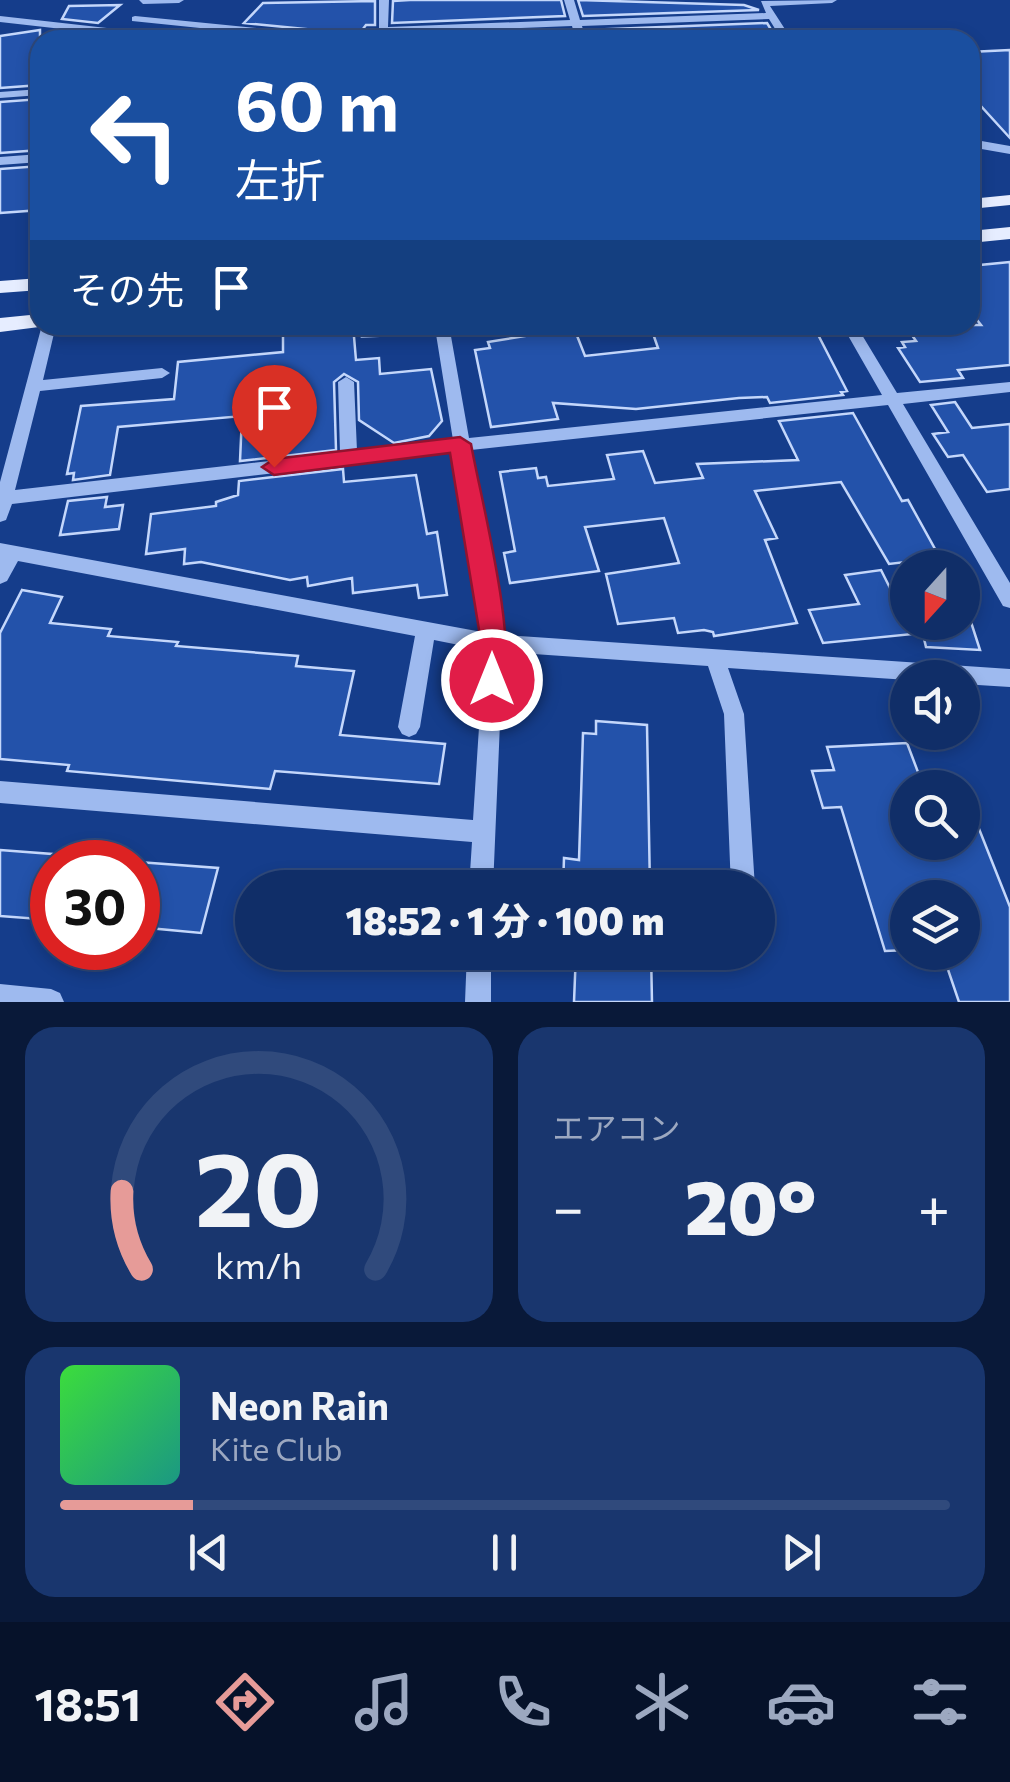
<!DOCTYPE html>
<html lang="ja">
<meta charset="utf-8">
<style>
body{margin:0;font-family:Commissioner,"Noto Sans JP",sans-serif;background:#19366e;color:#f1f3f6;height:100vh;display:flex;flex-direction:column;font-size:38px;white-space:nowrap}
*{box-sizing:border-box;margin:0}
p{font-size:32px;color:#9ca8c0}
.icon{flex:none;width:55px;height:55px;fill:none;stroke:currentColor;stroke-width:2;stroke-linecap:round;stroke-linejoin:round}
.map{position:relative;height:1002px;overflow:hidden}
.side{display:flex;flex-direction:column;gap:25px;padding:25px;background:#091939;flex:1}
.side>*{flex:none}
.top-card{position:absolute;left:30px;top:30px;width:950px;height:305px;border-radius:30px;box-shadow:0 5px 15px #0003,0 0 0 2px #304a7c;background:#1a4fa0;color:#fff;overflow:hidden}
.needle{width:65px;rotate:201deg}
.controls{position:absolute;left:890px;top:550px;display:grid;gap:20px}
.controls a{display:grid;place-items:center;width:90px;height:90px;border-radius:50%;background:#102e68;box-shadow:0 5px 15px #0003,0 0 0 2px #304a7c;font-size:50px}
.speed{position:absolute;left:30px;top:840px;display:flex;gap:20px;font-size:50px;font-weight:700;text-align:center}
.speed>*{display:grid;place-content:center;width:130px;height:130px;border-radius:50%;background:#102e68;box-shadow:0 5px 15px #0003,0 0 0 2px #304a7c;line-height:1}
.speed .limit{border:15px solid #d22;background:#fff;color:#111}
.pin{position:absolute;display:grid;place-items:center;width:85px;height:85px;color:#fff;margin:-102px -42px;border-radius:50% 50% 50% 0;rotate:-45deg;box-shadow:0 0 10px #0007}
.pin .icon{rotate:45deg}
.me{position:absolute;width:110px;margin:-55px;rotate:0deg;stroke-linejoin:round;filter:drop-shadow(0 0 8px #0008)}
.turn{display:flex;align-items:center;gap:35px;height:210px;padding:0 40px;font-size:45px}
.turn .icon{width:130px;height:130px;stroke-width:2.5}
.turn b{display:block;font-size:70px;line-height:85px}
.then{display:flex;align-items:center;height:95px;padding:0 40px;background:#0003;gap:20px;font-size:38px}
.big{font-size:75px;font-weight:800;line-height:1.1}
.side .card{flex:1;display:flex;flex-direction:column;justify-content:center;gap:15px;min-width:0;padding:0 35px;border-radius:30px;background:#19366e}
.side .dial{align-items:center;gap:0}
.dial svg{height:260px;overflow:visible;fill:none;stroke:#304a7c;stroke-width:7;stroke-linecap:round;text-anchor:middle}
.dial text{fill:#f1f3f6;stroke:none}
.song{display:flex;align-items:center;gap:30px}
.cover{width:120px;height:120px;border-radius:15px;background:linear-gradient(135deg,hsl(120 70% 55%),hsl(170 70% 35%))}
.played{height:10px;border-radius:5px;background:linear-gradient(90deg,#e69b98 15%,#304a7c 15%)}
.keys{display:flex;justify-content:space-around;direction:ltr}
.heat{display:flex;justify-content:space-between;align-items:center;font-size:55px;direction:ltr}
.side .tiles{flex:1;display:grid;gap:25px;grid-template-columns:1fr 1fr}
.card:last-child{grid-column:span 2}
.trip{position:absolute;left:235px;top:870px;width:540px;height:100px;border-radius:50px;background:#102e68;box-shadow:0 5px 15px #0003,0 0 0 2px #304a7c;font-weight:800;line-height:100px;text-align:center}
.tabs{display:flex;height:160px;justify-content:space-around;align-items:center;background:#06122a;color:#9ca8c0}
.tabs .icon{width:70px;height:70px}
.tabs .active{color:#e69b98}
.tabs b{font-size:45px;color:#f1f3f6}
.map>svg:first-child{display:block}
</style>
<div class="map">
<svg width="1010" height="1002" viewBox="0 0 1010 1002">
<rect width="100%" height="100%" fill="#153d8b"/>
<path fill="#2352aa" stroke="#c4d7fb" stroke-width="2.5" d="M410,0H561L565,16L392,23L393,1Z
M578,0L744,5L759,10L583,16Z
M375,1V25H366L356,38L346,33L244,23L263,3Z
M120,5L98,23L62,19L69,6Z
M767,23L775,36L589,40L587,30Z
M40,30V85L0,88V36Z
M569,30L572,40H413L415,36Z
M1010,50V138L970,94V52Z
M40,99V150L0,153V102Z
M40,166V210L0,213V169Z
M1010,262V365L958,370L963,378L920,382L898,348L905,347L902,342L916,341L905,325H981L970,311V266Z
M283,325H353L356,360L379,358L380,374L431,369L442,421L429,436L394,443L359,420L358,382L344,374L334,382L336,450L240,461L242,416L118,427L110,475L73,480L74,473L67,474L81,406L174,399L178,362L283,352Z
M650,325H813L847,391L841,392L843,395L770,403L767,397L739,398L636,409L553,403L558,419L491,427L475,350L490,348L488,342L574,328L585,356L658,348Z
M955,402L972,428L1010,424V489L987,492L963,455L948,457L933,434L948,432L931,405Z
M853,413L902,501L908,500L940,558L889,564L841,482L755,491L777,538L765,540L797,623L714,636L713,632L704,630L678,633L674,618L618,624L606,574L679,563L664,518L585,527L599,571L510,583L504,553L515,551L500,472L536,468L538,478L546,477L548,486L614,479L607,455L643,451L655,483L703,478L697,464L798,460L779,421Z
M343,469L344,482L416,475L427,534L437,532L447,595L419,598L417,585L353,593L352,578L308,586L307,577L290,580L201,562L184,564L185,549L146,554L151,514L216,506V502L238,495L239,481Z
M107,497L105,507L123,505L119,529L60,535L68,501Z
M881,570L913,634L823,643L809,610L859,604L845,575Z
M22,590L62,597L50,623L111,629L108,636L178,642L176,646L298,656L296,666L354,671L340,735L445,744L439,784L275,771L270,789L67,771L69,765L0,759V633Z
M920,622H971L980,650L926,647Z
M596,721L647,725L650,888H563L564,858L579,860L583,733L596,734Z
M907,743L924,788H908V842H962L964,791L1010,907V1002H959L942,952H962V898H908V950L885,951L841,807L823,808L812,771L834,770L827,747Z
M0,850L52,854V920L0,916Z
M138,862L218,868L201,933L138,927Z
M576,952H651L652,1002H574Z"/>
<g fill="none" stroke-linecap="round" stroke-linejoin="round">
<path fill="#9ebaef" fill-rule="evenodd" d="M139,0H184L179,3L143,4Z
M379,0H389L388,27L570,20L564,0H574L580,20L766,13L761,1L837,0L832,3L770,6L792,40H782L769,19L582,26L586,40H576L572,26L388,33L387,40H379Z
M0,16L187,37L192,40H160L0,22Z
M135,16L346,37L351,40H316L132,21V17Z
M40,89V95L0,98V92Z
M970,139L1010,146V154L970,147Z
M40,154V162L0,165V157Z
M42,325H56L43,380L162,368L170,373L162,378L40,391L15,490L340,453L338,382L346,377L354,382L357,451L453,440L436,334L361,338L359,335L366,330L449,325L469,438L882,395L842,325H856L897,393L1010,382V392L903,404L1010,583V608L1003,606L888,405L471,450L503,635L1010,669V687L962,684V678H908V680L728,668L744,714L755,888H731L724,714L708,666L503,652L493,888H469L472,842L0,803V781L473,820L484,650L434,640L420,727L416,734L409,737L402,734L398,727L415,636L18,561L7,581L0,584V543L482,632L454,452L12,504L6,520L0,522V482Z
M467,952H491V1002H465Z
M0,984L51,989L60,993L64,1002H0Z"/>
<path fill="#e6edff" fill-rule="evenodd" d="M1010,195V205L970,209V199Z
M1010,227V239L970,243V231Z
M40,278V290L0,293V281Z
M40,314V325L47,326L0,332V318Z"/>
</g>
<path fill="#e11d48" stroke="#92132f" stroke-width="2.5" d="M460,437L471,444C480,495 520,648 501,689L492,692L482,689L479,680L481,642L450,453L274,475L262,467L274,459Z"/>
</svg>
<div class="controls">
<a><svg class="needle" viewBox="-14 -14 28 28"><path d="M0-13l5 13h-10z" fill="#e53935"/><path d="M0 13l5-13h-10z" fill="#9ca8c0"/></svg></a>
<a><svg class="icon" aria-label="sound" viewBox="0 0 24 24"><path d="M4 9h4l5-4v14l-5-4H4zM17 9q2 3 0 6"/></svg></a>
<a><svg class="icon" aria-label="search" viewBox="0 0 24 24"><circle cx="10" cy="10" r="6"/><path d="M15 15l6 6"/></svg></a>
<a><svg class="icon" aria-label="layers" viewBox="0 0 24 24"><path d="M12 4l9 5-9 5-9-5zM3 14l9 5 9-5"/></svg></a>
</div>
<div class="speed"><div class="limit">30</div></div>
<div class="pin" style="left:274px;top:467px;background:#d93025"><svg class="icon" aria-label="arrive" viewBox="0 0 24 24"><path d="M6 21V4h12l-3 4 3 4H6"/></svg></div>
<svg class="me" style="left:492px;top:680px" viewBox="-20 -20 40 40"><circle r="17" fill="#e11d48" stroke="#fff" stroke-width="3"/><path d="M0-11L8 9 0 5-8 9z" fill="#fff"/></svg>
<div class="trip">18:52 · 1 分 · 100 m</div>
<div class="top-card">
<div class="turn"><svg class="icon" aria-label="left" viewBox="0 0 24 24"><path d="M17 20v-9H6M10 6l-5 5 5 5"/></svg><div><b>60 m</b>左折</div></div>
<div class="then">その先<svg class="icon" aria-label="arrive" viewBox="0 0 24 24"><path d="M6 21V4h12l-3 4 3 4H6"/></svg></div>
</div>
</div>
<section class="side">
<div class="tiles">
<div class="card dial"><svg viewBox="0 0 100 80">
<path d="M14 69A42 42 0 1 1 86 69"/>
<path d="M14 69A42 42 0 0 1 8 45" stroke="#e69b98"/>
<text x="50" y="56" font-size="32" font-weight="700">20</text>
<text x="50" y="72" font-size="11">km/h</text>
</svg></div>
<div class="card"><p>エアコン</p>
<div class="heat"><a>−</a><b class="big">20°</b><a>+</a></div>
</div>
<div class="card">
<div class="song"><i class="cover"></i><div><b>Neon Rain</b><p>Kite Club</p></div></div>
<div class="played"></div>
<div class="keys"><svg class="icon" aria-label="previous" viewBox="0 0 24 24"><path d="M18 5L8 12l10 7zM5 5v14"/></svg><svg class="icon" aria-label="pause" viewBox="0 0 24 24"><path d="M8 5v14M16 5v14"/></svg><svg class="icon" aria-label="next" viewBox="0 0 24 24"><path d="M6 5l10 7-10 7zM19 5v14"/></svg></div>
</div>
</div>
</section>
<nav class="tabs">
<b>18:51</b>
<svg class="icon active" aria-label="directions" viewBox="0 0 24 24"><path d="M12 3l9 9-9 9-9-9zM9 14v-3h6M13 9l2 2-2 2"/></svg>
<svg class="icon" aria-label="music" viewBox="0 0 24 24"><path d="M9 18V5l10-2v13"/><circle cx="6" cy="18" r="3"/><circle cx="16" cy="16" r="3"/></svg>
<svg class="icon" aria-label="phone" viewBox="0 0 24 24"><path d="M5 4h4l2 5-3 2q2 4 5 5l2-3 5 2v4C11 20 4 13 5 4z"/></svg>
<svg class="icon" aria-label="climate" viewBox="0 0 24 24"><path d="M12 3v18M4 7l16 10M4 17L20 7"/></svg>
<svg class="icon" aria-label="car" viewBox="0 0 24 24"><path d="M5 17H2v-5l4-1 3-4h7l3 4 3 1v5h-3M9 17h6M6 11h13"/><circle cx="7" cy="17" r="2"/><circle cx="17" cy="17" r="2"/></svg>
<svg class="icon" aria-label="filters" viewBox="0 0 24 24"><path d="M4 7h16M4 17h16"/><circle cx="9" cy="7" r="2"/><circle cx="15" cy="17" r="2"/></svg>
</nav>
